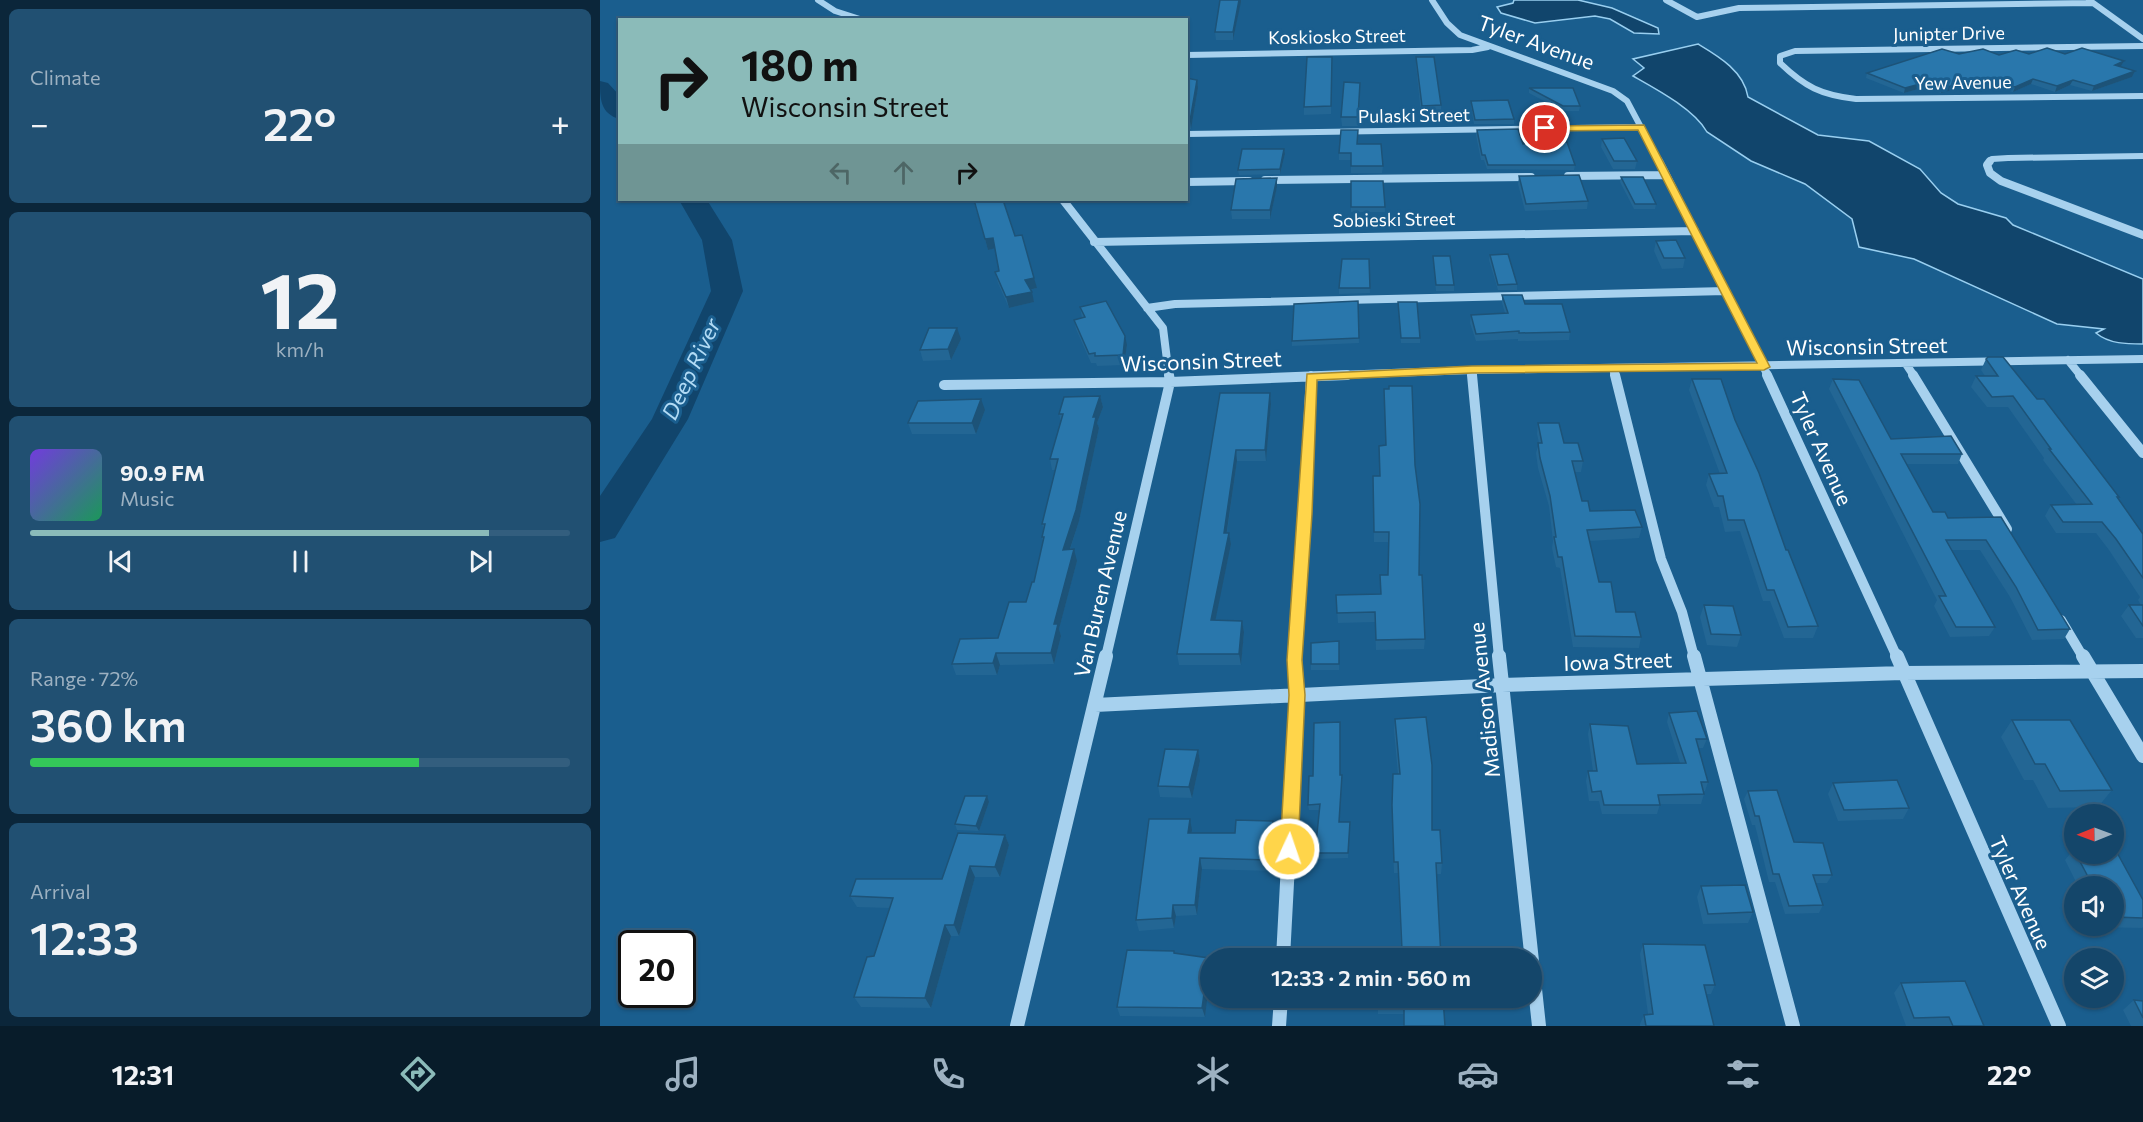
<!DOCTYPE html>
<meta charset="utf-8">
<style>
body{margin:0;font-family:Commissioner,sans-serif;background:#215072;color:#f1f3f6;height:100vh;display:flex;flex-direction:column;font-size:22px;white-space:nowrap}
*{box-sizing:border-box;margin:0}
p{font-size:20px;color:#9db1c1}
.icon{flex:none;width:33px;height:33px;fill:none;stroke:currentColor;stroke-width:2;stroke-linecap:round;stroke-linejoin:round}
.map{position:relative;flex:1;overflow:hidden}
.side{display:flex;flex-direction:column;gap:9px;padding:9px;background:#0b263a;width:600px}
.side>*{flex:none}
.hud{position:absolute;left:18px;top:18px;width:570px;height:183px;border-radius:0px;box-shadow:0 2px 4px #0004,0 0 0 2px #335e7e;background:#8bbbb9;color:#111;overflow:hidden}
.needle{width:39px;rotate:269deg}
.tools{position:absolute;left:1464px;top:804px;display:grid;gap:12px}
.tools a{display:grid;place-items:center;width:60px;height:60px;border-radius:50%;background:#14466a;box-shadow:0 2px 4px #0004,0 0 0 2px #335e7e;font-size:30px}
.speed{position:absolute;left:18px;top:930px;display:flex;gap:12px;font-size:30px;font-weight:700;text-align:center}
.speed>*{display:grid;place-content:center;width:78px;height:78px;border-radius:50%;background:#14466a;box-shadow:0 2px 4px #0004,0 0 0 2px #335e7e;line-height:1}
.speed .limit{border:3px solid #111;border-radius:9px;background:#fff;color:#111}
.pin{position:absolute;display:grid;place-items:center;width:51px;height:51px;color:#fff;margin:-26px;border:3px solid #fff;border-radius:50%;box-shadow:0 2px 6px #0007}
.me{position:absolute;width:66px;margin:-33px;rotate:3deg;stroke-linejoin:round;filter:drop-shadow(0 0 4px #0008)}
.turn{display:flex;align-items:center;gap:21px;height:126px;padding:0 24px;font-size:27px}
.turn .icon{width:78px;height:78px;stroke-width:2.5}
.turn b{display:block;font-size:42px;line-height:51px}
.lanes{display:flex;align-items:center;height:57px;padding:0 24px;background:#0003;justify-content:center;gap:30px;direction:ltr}
.lanes .off{opacity:.35}
.big{font-size:45px;font-weight:600;line-height:1.1}
.side .card{flex:1;display:flex;flex-direction:column;justify-content:center;gap:9px;min-width:0;padding:0 21px;border-radius:9px;background:#215072}
.side .dial{align-items:center;gap:0}
.dial b{font-size:78px;line-height:1}
.song{display:flex;align-items:center;gap:18px}
.cover{width:72px;height:72px;border-radius:9px;background:linear-gradient(135deg,hsl(260 70% 55%),hsl(150 70% 35%))}
.played{height:6px;border-radius:3px;background:linear-gradient(90deg,#8bbbb9 85%,#335e7e 85%)}
.keys{display:flex;justify-content:space-around;direction:ltr}
.heat{display:flex;justify-content:space-between;align-items:center;font-size:33px;direction:ltr}
.charge{height:9px;border-radius:4px;background:linear-gradient(90deg,#34c759 72%,#335e7e 0)}
.trip{position:absolute;left:600px;top:948px;width:342px;height:60px;border-radius:30px;background:#14466a;box-shadow:0 2px 4px #0004,0 0 0 2px #335e7e;font-weight:600;line-height:60px;text-align:center}
.menu{display:flex;height:96px;justify-content:space-around;align-items:center;background:#081c2a;color:#9db1c1}
.menu .icon{width:42px;height:42px}
.menu .current{color:#8bbbb9}
.menu b{font-size:27px;color:#f1f3f6}
main{display:flex;flex:1;min-height:0}
.map>svg:first-child{display:block}
</style>
<main>
<section class="side">
<div class="card"><p>Climate</p>
<div class="heat"><a>−</a><b class="big">22°</b><a>+</a></div>
</div>
<div class="card dial"><b>12</b><p>km/h</p></div>
<div class="card">
<div class="song"><i class="cover"></i><div><b>90.9 FM</b><p>Music</p></div></div>
<div class="played"></div>
<div class="keys"><svg class="icon" aria-label="previous" viewBox="0 0 24 24"><path d="M18 5L8 12l10 7zM5 5v14"/></svg><svg class="icon" aria-label="pause" viewBox="0 0 24 24"><path d="M8 5v14M16 5v14"/></svg><svg class="icon" aria-label="next" viewBox="0 0 24 24"><path d="M6 5l10 7-10 7zM19 5v14"/></svg></div>
</div>
<div class="card"><p>Range · 72%</p><b class="big">360 km</b><div class="charge"></div></div>
<div class="card"><p>Arrival</p><b class="big">12:33</b></div>
</section>
<div class="map">
<svg width="1543" height="1026" viewBox="0 0 1543 1026">
<rect width="100%" height="100%" fill="#1a5e8e"/>
<path fill="#11456c" stroke="#99cff0" stroke-width="1.5" d="M914,0H978L1012,8L1058,28L1059,34L1034,33L1010,19L995,16L935,23L901,13L897,7L913,3Z
M1098,44C1118,56 1144,71 1148,97L1218,135L1269,141L1320,169L1341,193L1358,204L1406,218L1413,225L1543,279V344C1527,344 1509,344 1496,333L1504,329L1457,324L1314,259L1259,247L1252,219L1205,184L1151,161L1107,132C1094,109 1056,89 1033,76L1044,68L1033,59Z"/>
<g fill="none" stroke-linecap="round" stroke-linejoin="round">
<path fill="#11456c" fill-rule="evenodd" d="M0,81L8,83L20,96V119C0,114 0,98 0,81Z
M79,200H107L132,240L143,291L88,419L15,538L0,542V496L52,419L111,291L102,240Z"/>
<path stroke="#a7d1ee" stroke-width="6" d="M218,0L235,11L263,20
M832,0L847,23L860,35L1013,91L1027,101L1060,163
M1066,0L1097,17L1139,8L1493,3
M1489,0L1543,39
M1543,46L1195,51L1180,56V63C1205,87 1221,95 1256,99L1543,96
M586,55L872,50L888,47
M586,134L1041,127
M1389,163L1392,159L1408,158L1543,156"/>
<path stroke="#a7d1ee" stroke-width="8" d="M1059,161L1168,376
M1390,161L1387,165L1390,173L1401,181L1543,235
M968,176L1066,175
M665,180L931,177
M586,182L649,181
M463,200L563,328L569,376
M494,242L1095,231
M547,308L575,304L1126,291
M1468,360L1481,376
M1306,364L1314,376
M1013,368L1015,376
M872,370L873,376
M710,376L872,370L1543,359"/>
<path stroke="#a7d1ee" stroke-width="10" d="M872,375L899,657
M1015,375L1061,559L1082,612L1094,657
M1167,375L1297,657
M1313,375L1407,529
M1480,375L1543,453
M344,385L570,382L747,375
M1461,620L1483,657
M506,657L570,382L569,375
M695,657L711,376"/>
<path stroke="#a7d1ee" stroke-width="14" d="M899,656L939,1026
M1094,656L1193,1026
M1297,656L1459,1026
M1483,656L1543,756
M495,705L902,685L1303,673L1543,671
M683,958L697,695L695,656
M417,1026L506,656
M679,1026L681,998"/>
</g>
<path fill="#236694" d="M620,0H641L633,40H616L615,32Z
M1359,54L1399,55L1429,54L1524,61L1520,67L1535,71L1532,77L1492,91L1470,85L1455,92L1431,84L1413,92L1396,87L1378,92L1363,87L1341,93L1325,87L1304,93L1266,78L1267,73Z
M816,57L841,105V113L821,114L816,65Z
M732,64L731,114L704,115V107Z
M586,78L598,88L591,129H586Z
M929,88L980,106L979,111H963L929,93Z
M760,92L758,126H742L741,117Z
M871,101L914,119V124H874L871,106Z
M877,130L923,144L975,165L974,170L887,169L884,160H881L876,135Z
M1002,139L1037,161L1035,169H1013L1001,147Z
M758,144L783,166L782,173H751V160H739V153Z
M684,149L685,154L680,174L639,175L638,170Z
M919,176L988,201L987,209L925,211L918,184Z
M1021,177L1056,204L1055,209H1034L1020,182Z
M751,181H783L785,212H751Z
M677,187L670,219H632L631,210Z
M373,200L415,236L437,288L430,290L434,302L409,308L398,283L395,272L399,271L395,248L388,250Z
M1056,241L1085,258L1083,268L1062,269L1054,251Z
M890,255L917,284V290H898L889,260Z
M833,256L854,285V291H836Z
M769,259L770,293L739,294V288Z
M902,295L925,304L970,332L969,340L918,341V339L876,341L870,323L871,315L905,313L902,303Z
M758,301L759,343L692,346V341Z
M798,302L820,338V343H801Z
M480,307L527,345L524,365L497,366L496,363H491L476,329L474,320L482,318Z
M361,339L351,360L323,361L320,350Z
M1386,359L1519,497L1518,499L1543,534V638H1536L1521,616L1529,605H1541L1538,600L1540,597L1509,550L1496,533H1456L1445,516L1451,505H1477L1443,460L1444,458L1408,407H1387L1371,387L1376,376H1385L1381,370Z
M1092,379L1135,420L1186,550L1218,626L1213,638H1184L1170,601H1163L1140,531L1125,532L1119,507H1114L1106,485L1109,474H1120L1089,390Z
M1233,379L1291,439L1362,454L1358,464H1307L1333,512L1348,518L1401,517L1470,629L1464,639L1432,640L1410,597L1380,550H1351L1395,627L1389,636L1350,637L1334,606L1337,600L1229,389Z
M784,389L819,575L825,639L824,649L776,650L775,622L738,623L736,595L781,594L788,575L789,542H774L773,476H780L786,445Z
M620,393H670L671,404L666,461H637L627,533H629L631,544L615,620L642,621L644,632L641,665H579L577,654Z
M500,396L503,407L497,423L499,428L479,521L470,550L477,561L459,629L461,636L454,664L400,665L397,675H356L352,664L398,638L426,602L434,582L443,542L442,537L444,530L442,524L456,470H452L450,459L461,422L459,414Z
M385,410L376,434H312L308,423Z
M938,423L964,443L983,461L981,472H975L982,501L990,511L1042,527L1039,538L990,541L999,582L1016,612L1041,637L1039,648L973,647L960,568L956,567L952,548L953,541L949,506L938,468L936,453L939,443L937,434Z
M1104,605L1141,635L1137,647L1107,645L1100,617Z
M739,641V670H711V664Z
M1069,713L1107,739L1103,748H1099L1108,782L1105,791H1103L1104,794L1101,804H1060L1057,814H1002L999,801H989L986,781L988,771H993L988,734L990,724L1037,764L1080,763L1067,722Z
M795,719L832,830L842,863L841,874H836L841,958L801,950L798,873H794L792,816L793,774H798L794,730Z
M1412,720L1512,790L1498,807L1448,808L1433,780H1424L1401,737Z
M598,750L600,761L592,798L560,797L558,786Z
M740,775L742,781L739,822L750,827L748,858L716,859L719,810H709L708,805Z
M1233,783L1309,808L1303,819L1238,821L1228,794Z
M1148,791L1194,842L1232,875L1227,883H1216L1223,905L1219,913L1185,914L1175,882H1169L1155,825H1152L1144,799Z
M389,802L379,831L357,830L355,824Z
M673,821L674,832L672,871L602,869L597,915L576,916L574,928L539,931L536,920L592,830V833H635Z
M405,835L409,845L400,877H375L359,936H351L331,1008L261,1007L254,997L274,956L289,908L257,907L250,896L342,879Z
M1474,849V854H1514L1543,900V927L1542,928L1498,927V926H1514V886H1478L1465,860Z
M1101,886L1153,912L1148,923L1103,924L1097,897Z
M1043,944L1115,985L1111,994H1106L1114,1026H1040V1024L1044,1015L1048,1014L1040,954Z
M574,951L575,954L610,963L605,1017L520,1016L517,1007Z
M1301,983L1384,1026H1306L1294,993Z
M778,998H843L845,1026H804V1014H778Z
M1534,1000L1543,1001V1026H1531L1523,1010Z"/>
<path fill="#1d5378" d="M639,0H641V2L633,40V32Z
M1524,61L1521,66L1513,70L1515,65Z
M1535,71L1532,77L1492,91L1494,86Z
M1433,79L1431,84L1413,92L1415,87Z
M597,80L598,88L591,129L590,121Z
M1473,80L1470,85L1455,92L1457,86Z
M1327,82L1325,87L1304,93L1305,88Z
M1365,82L1363,87L1341,93L1343,88Z
M1398,82L1396,87L1378,92L1380,87Z
M588,131L589,139L586,156V142Z
M684,149L685,154L680,174V169Z
M677,178V187L670,219V210Z
M393,238L396,248L388,250L385,239Z
M434,278L437,288L428,290L425,280Z
M432,292L434,302L409,308L406,297Z
M357,328L361,339L351,360L348,349Z
M525,336L527,345L524,365L523,355Z
M670,393L671,404L666,461L665,450Z
M500,396L503,407L497,423L499,428L479,521L466,561L463,550L493,417Z
M381,399L385,410L376,434L372,423Z
M636,450L637,461L625,544L624,533Z
M629,533L631,544L613,632L611,620Z
M474,549L477,561L459,629L461,636L454,664L451,653L454,624Z
M642,621L644,632L641,665L639,654Z
M396,653L400,665L397,675L393,663Z
M598,750L600,761L592,798L589,787Z
M387,796L389,802L379,831L376,826Z
M590,819L592,830L590,844L588,833Z
M673,821L674,832L672,871L670,860Z
M405,835L409,845L400,877L395,867Z
M600,858L602,869L597,915L595,905Z
M370,866L375,877L359,936L354,925Z
M573,905L576,916L574,928L572,918Z
M345,925L351,936L331,1008L325,998Z
M609,958L610,963V975L605,1017L602,1008Z"/>
<path fill="#2977ac" stroke="#1d5378" stroke-width="1.5" d="M620,0H639L633,32H615Z
M1447,48L1465,54L1482,48L1524,61L1515,65L1535,71L1494,86L1473,80L1457,86L1433,79L1415,87L1398,82L1380,87L1365,82L1343,88L1327,82L1305,88L1267,73L1342,49L1359,54L1383,49L1399,55L1416,50L1429,54Z
M707,57H732L731,106L704,107Z
M816,57H834L841,105L822,106Z
M586,78L597,80L590,121H586Z
M744,82L760,83L758,117H741Z
M929,88H973L980,106H963Z
M908,100L914,119L875,120L871,101Z
M918,129L923,144L967,142L975,165H888L885,155H882L877,130Z
M741,130H758L757,144H781L783,166H751V153H739Z
M1024,138L1037,161H1014L1002,139Z
M642,149H684L680,169L638,170Z
M979,175L988,201L926,204L919,176Z
M1021,177H1043L1056,204H1035Z
M677,178L670,210H631L636,179Z
M751,181H783L785,207H751Z
M374,200H403L415,236L422,235L434,278L425,280L432,292L406,297L395,272L399,271L393,238L385,239Z
M1076,240L1085,258H1064L1056,241Z
M908,254L917,284L898,285L890,255Z
M833,256H850L854,285H836Z
M742,259H769L770,288H739Z
M902,295H922L925,304H962L970,332L919,333V331L876,334L871,315L908,313Z
M506,301L525,336L523,355L495,356V353L489,354L474,320L485,317L480,307Z
M758,301L759,338L692,341L694,304Z
M798,302H817L820,338H801Z
M329,328H357L348,349L320,350Z
M1388,357H1403L1437,399H1444L1519,497H1517L1543,534V578L1516,539L1502,522H1463L1451,505L1492,504L1449,449H1451L1413,396L1392,397L1376,376H1398L1386,359Z
M1092,379H1121L1135,420L1159,473L1186,550H1188L1218,626L1188,627L1174,590H1167L1144,520H1128L1123,496H1118L1109,474L1127,473Z
M1233,379L1259,380L1291,439L1351,436L1362,454H1301L1333,512H1345L1348,518L1401,517L1470,629L1438,630L1416,587L1386,540H1346L1395,627H1356L1339,596H1346Z
M789,386H812L815,465L820,504L819,575H822L825,639L776,640L775,612L737,613L736,595L781,594L780,575H788L789,532H774L773,476H780L779,446L786,445L784,389H789Z
M620,393H670L665,450H636L624,533H629L611,620L642,621L639,654H577Z
M500,396L493,417H496L476,510L463,550L474,549L454,624H458L451,653H396L393,663L352,664L360,639L398,638L409,602H426L432,582H434L444,537H442L445,524H442L458,459H450L463,414H459L464,397Z
M381,399L372,423H308L318,401Z
M938,423H959L964,443H978L983,461H972L982,501H988L990,511L1035,510L1042,527L987,530L999,582H1011L1016,612H1035L1041,637L975,636L962,557H958L954,537H956L950,496L940,458L938,443H942Z
M1104,605L1133,606L1141,635L1111,634Z
M1529,605H1543V626Z
M739,641V664H711V643Z
M1097,711L1107,739H1096L1108,782H1101L1104,794L1058,795L1060,805H1004L1001,791L992,792L988,771H997L990,724L1028,726L1037,764L1086,763L1069,713Z
M826,717L832,765V830H840L842,863H836L841,958H779V950H802L798,862H794L792,805L793,774H800L795,719Z
M1412,720H1470L1512,790L1460,791L1445,764H1435Z
M740,722V775H742L739,822H750L748,853H715L720,804L708,805L709,776H713L714,723Z
M565,749L598,750L589,787L558,786Z
M1297,780L1309,808L1244,810L1233,783Z
M1177,790L1194,842L1223,843L1232,875H1213L1223,905L1189,906L1179,874H1173L1159,816H1155L1148,791Z
M365,796H387L376,826L355,824Z
M549,819H590L588,833H635L636,820L673,821L670,860L600,858L595,905H573L572,918L536,920Z
M358,833L405,835L395,867L370,866L354,925H345L325,998L254,997L267,957L274,956L293,898L250,896L256,879H342Z
M1514,849H1515L1543,900V918L1514,917V886H1493L1476,854H1514Z
M1145,885L1153,912L1108,914L1101,886Z
M1043,944L1105,945L1115,985H1104L1114,1026H1046L1044,1015L1053,1014Z
M527,950L574,951V953L609,958L602,1008L517,1007Z
M1365,981L1384,1026H1353L1349,1017L1314,1018L1301,983Z
M778,998H843L845,1026H804V1004L778,1005Z
M1534,1000L1543,1001V1018Z"/>
<path fill="#ffd54a" stroke="#a68a30" stroke-width="1.5" d="M1044,125L1170,367L1164,370L872,373L717,380L712,514L702,660L705,695L698,849L695,854L689,857L682,854L680,849L689,695L687,660L707,374L872,366L1157,363L1038,130L945,131L941,128L945,126Z"/>
<g text-anchor="middle" stroke-width="6" stroke-linejoin="round" paint-order="stroke">
<g font-size="18" fill="#fff" stroke="#1a5e8e">
<text transform="translate(1349 34) rotate(-1)" y="6">Junipter Drive</text>
<text transform="translate(737 37) rotate(-1)" y="6">Koskiosko Street</text>
<text transform="translate(1363 83) rotate(-1)" y="6">Yew Avenue</text>
<text transform="translate(814 116) rotate(-1)" y="6">Pulaski Street</text>
<text transform="translate(794 220) rotate(-1)" y="6">Sobieski Street</text>
</g>
<g font-size="21" fill="#fff" stroke="#1a5e8e">
<text transform="translate(936 43) rotate(20)" y="7">Tyler Avenue</text>
<text transform="translate(1267 347) rotate(-1)" y="7">Wisconsin Street</text>
<text transform="translate(601 362) rotate(-2)" y="7">Wisconsin Street</text>
<text transform="translate(1221 449) rotate(66)" y="7">Tyler Avenue</text>
<text transform="translate(501 594) rotate(-77)" y="7">Van Buren Avenue</text>
<text transform="translate(1018 662) rotate(-2)" y="7">Iowa Street</text>
<text transform="translate(885 700) rotate(-96)" y="7">Madison Avenue</text>
<text transform="translate(1420 893) rotate(66)" y="7">Tyler Avenue</text>
</g>
<g font-size="22" font-style="italic" fill="#b2dbf5" stroke="#1a5e8e">
<text transform="translate(91 369) rotate(-65)" y="8">Deep River</text>
</g>
</g>
</svg>
<div class="tools">
<a><svg class="needle" viewBox="-14 -14 28 28"><path d="M0-13l5 13h-10z" fill="#e53935"/><path d="M0 13l5-13h-10z" fill="#9db1c1"/></svg></a>
<a><svg class="icon" aria-label="sound" viewBox="0 0 24 24"><path d="M4 9h4l5-4v14l-5-4H4zM17 9q2 3 0 6"/></svg></a>
<a><svg class="icon" aria-label="layers" viewBox="0 0 24 24"><path d="M12 4l9 5-9 5-9-5zM3 14l9 5 9-5"/></svg></a>
</div>
<div class="speed"><div class="limit">20</div></div>
<div class="pin" style="left:945px;top:128px;background:#d93025"><svg class="icon" aria-label="arrive" viewBox="0 0 24 24"><path d="M6 21V4h12l-3 4 3 4H6"/></svg></div>
<svg class="me" style="left:689px;top:849px" viewBox="-20 -20 40 40"><circle r="17" fill="#ffd54a" stroke="#fff" stroke-width="3"/><path d="M0-11L8 9 0 5-8 9z" fill="#fff"/></svg>
<div class="trip">12:33 · 2 min · 560 m</div>
<div class="hud">
<div class="turn"><svg class="icon" aria-label="right" viewBox="0 0 24 24"><path d="M7 20v-9h11M14 6l5 5-5 5"/></svg><div><b>180 m</b>Wisconsin Street</div></div>
<div class="lanes"><svg class="icon off" aria-label="left" viewBox="0 0 24 24"><path d="M17 20v-9H6M10 6l-5 5 5 5"/></svg><svg class="icon off" aria-label="ahead" viewBox="0 0 24 24"><path d="M12 20V5M6 11l6-6 6 6"/></svg><svg class="icon" aria-label="right" viewBox="0 0 24 24"><path d="M7 20v-9h11M14 6l5 5-5 5"/></svg></div>
</div>
</div>
</main>
<nav class="menu">
<b>12:31</b>
<svg class="icon current" aria-label="directions" viewBox="0 0 24 24"><path d="M12 3l9 9-9 9-9-9zM9 14v-3h6M13 9l2 2-2 2"/></svg>
<svg class="icon" aria-label="music" viewBox="0 0 24 24"><path d="M9 18V5l10-2v13"/><circle cx="6" cy="18" r="3"/><circle cx="16" cy="16" r="3"/></svg>
<svg class="icon" aria-label="phone" viewBox="0 0 24 24"><path d="M5 4h4l2 5-3 2q2 4 5 5l2-3 5 2v4C11 20 4 13 5 4z"/></svg>
<svg class="icon" aria-label="climate" viewBox="0 0 24 24"><path d="M12 3v18M4 7l16 10M4 17L20 7"/></svg>
<svg class="icon" aria-label="car" viewBox="0 0 24 24"><path d="M5 17H2v-5l4-1 3-4h7l3 4 3 1v5h-3M9 17h6M6 11h13"/><circle cx="7" cy="17" r="2"/><circle cx="17" cy="17" r="2"/></svg>
<svg class="icon" aria-label="filters" viewBox="0 0 24 24"><path d="M4 7h16M4 17h16"/><circle cx="9" cy="7" r="2"/><circle cx="15" cy="17" r="2"/></svg>
<b>22°</b>
</nav>
